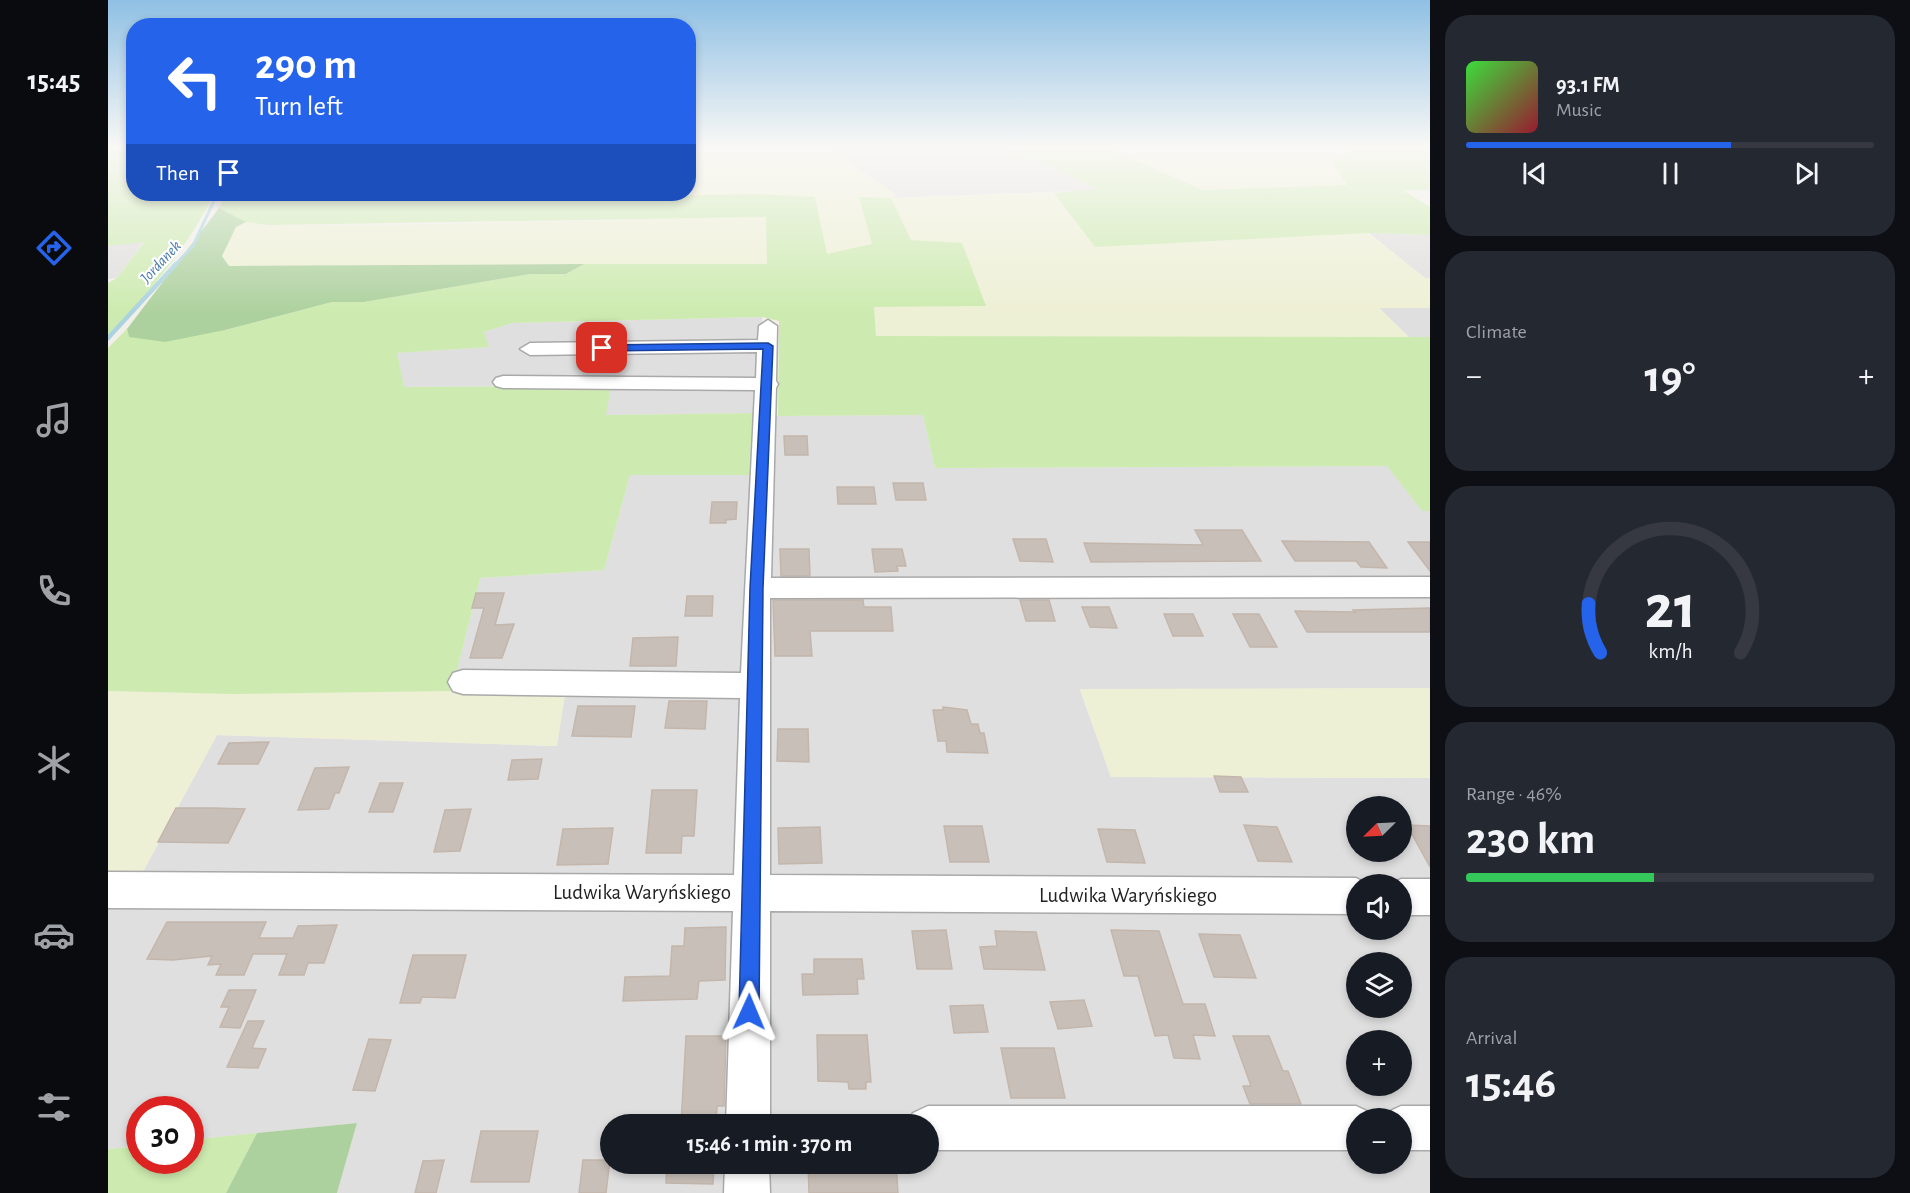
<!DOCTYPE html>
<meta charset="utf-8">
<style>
body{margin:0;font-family:"Alegreya Sans",sans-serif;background:#242831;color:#f1f3f6;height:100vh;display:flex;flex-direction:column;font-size:22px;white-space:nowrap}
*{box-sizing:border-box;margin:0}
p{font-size:20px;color:#9ea1a6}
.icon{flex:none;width:33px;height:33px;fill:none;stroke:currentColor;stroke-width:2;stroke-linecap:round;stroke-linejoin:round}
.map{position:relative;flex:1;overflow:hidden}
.side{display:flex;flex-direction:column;gap:15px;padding:15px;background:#0d0f14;width:480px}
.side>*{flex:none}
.hud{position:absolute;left:18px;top:18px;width:570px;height:183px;border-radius:24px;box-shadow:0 3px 9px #0003;background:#2563eb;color:#fff;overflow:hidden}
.needle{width:39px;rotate:246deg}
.tools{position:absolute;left:1238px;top:796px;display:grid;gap:12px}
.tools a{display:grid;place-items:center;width:66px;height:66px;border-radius:50%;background:#171b24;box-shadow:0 3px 9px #0003;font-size:30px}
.speed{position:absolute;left:18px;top:1096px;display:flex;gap:12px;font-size:30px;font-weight:700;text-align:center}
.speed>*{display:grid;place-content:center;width:78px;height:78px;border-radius:50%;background:#171b24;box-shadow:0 3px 9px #0003;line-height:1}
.speed .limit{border:9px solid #d22;background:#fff;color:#111}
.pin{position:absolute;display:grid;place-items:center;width:51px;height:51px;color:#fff;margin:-26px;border-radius:12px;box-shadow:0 3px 9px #0006}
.me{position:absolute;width:66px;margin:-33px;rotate:1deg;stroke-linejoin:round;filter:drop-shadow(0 0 4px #0008)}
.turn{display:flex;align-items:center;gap:21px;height:126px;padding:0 30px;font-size:27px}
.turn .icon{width:78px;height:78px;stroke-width:2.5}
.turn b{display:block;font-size:42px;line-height:51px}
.then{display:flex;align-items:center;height:57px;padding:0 30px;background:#0003;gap:12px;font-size:22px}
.big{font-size:45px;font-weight:700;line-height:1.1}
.side .widget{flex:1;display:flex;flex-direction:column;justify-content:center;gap:9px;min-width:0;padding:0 21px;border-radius:24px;background:#242831}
.side .dial{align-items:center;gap:0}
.dial svg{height:156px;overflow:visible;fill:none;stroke:#363941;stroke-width:7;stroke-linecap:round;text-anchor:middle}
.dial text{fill:#f1f3f6;stroke:none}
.song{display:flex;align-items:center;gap:18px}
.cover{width:72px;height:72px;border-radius:9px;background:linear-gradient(135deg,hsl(120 70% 55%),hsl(350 70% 35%))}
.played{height:6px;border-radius:3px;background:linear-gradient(90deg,#2563eb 65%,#363941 65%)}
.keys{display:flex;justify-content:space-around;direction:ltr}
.heat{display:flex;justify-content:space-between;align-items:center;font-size:33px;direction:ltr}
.charge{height:9px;border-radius:4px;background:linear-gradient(90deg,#34c759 46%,#363941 0)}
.trip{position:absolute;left:492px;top:1114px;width:339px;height:60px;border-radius:30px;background:#171b24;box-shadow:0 3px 9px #0003;font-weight:700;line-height:60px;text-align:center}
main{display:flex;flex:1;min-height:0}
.dock{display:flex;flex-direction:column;width:108px;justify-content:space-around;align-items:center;background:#090b0e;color:#9ea1a6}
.dock .icon{width:42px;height:42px}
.dock .current{color:#2563eb}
.dock b{font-size:27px;color:#f1f3f6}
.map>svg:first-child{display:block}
</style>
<main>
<nav class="dock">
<b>15:45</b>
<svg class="icon current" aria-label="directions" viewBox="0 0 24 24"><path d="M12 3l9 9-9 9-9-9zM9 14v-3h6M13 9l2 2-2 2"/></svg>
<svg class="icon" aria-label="music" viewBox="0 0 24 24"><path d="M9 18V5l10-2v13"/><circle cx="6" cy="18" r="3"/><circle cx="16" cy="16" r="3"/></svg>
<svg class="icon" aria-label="phone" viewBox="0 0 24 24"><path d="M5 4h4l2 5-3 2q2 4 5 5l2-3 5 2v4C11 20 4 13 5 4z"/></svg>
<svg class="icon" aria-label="climate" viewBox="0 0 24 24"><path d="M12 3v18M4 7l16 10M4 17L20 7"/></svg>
<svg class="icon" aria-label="car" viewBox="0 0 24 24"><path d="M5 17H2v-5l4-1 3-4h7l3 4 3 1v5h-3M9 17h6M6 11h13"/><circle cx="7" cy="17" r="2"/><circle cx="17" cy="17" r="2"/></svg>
<svg class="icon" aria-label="filters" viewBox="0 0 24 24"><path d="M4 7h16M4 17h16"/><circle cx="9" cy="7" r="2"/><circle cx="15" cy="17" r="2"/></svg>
</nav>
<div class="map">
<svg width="1322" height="1193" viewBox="0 0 1322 1193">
<rect width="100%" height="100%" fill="#f2efe9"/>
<path fill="#e0dfdf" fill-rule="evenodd" d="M718,146H899L990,190L783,198L788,195Z
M1261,233L1322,235V278H1317Z
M36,241L9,278L0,279V246Z
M1271,308H1322V337L1302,338Z
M654,317L650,413L497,415L502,386L296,387L288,353L380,347L376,332L404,323Z
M815,415L827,468L1280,466L1314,511H1322V688L972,690L1003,777L1322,778V1193H229L249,1123L83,1140L82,1110H32L31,1146L0,1149V906L31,879L109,735L448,746L458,689L344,691L372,578L496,570L522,475H641L644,421L652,416ZM1248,807H1293V852H1248ZM1248,885H1293V930H1248ZM1248,963H1293V1008H1248ZM1248,1041H1293V1086H1248ZM1248,1119H1293V1164H1248ZM502,1125H820V1164H502Z"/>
<path fill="#eef0d5" d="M581,146H718L789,195L785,198L946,193L987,247L1261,233L1317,278H1322V308H1271L1302,338L768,336L766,307L877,306L764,244L719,255L648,194L267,201L272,194H580Z
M994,146H1251L1225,163L1240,185L1095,190Z
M658,217L659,265L121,266L114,256L128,227L138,222L161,225H286Z
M1322,688V778L1003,777L972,689Z
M458,689L449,746L109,735L31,879H0V691L124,694Z"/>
<path fill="#cdebb0" d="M0,146H25L26,194H106C80,247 41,293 0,335V283L9,278L36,242L0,246Z
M899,146H994L1095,190L1239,185L1225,163L1251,146H1322V190H1295L1322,207V235L1261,233L987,247L946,193L989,189Z
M117,194H272L268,201L648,194L707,197L719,254L764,244L751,197L783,198L803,240L854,243L878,306L766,307L768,336L1322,337V511H1314L1279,466L827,468L815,415L670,416L671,321L654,317L404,323L376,332L381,347L289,353L296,387L503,386L498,415L650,413L652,416L644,422L641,475H522L496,570L372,578L344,691L124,694L0,691V348L19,329L21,337L117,330L224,302H256L422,274H458L476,264H659L658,217L161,225L138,222L111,208Z
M149,1133L118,1193H0V1149L31,1146L32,1161H82L83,1140Z"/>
<path fill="#add19e" d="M111,208L138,222L128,227L114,256L121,266L476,264L458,274H422L256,302H224L117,330L57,342L21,337L19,329Z
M249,1123L229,1193H118L149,1133Z"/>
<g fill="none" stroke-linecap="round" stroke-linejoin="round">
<path stroke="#aad3df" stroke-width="3" d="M67,265L85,246L109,194"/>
<path stroke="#aad3df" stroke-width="4.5" d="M0,338L68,264"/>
</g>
<path fill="#c7bfb8" stroke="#c4b6ab" stroke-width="1.5" d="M676,436H699L700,455H677Z
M785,483H815L818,500H788Z
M729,487H766L768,504H730Z
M604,502H629L628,519L618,520V523H602Z
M1087,530H1134L1153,561L983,562L976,543L1095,545Z
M905,539H938L945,562L912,561Z
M1174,541L1261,542L1279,568L1253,567L1248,561H1187Z
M1300,542H1322V571Z
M672,549H701L702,576H673Z
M764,549H794L798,566H789L790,571L767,572Z
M368,593H396L387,625L406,624L394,658H362L376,608H364Z
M579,596H605L604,616H577Z
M665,600H755L756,607H783L785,631H702L704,656H667Z
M912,600H941L947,621H918Z
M974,607H1001L1009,628L982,627Z
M1322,608V632H1199L1187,611L1247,612L1245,610Z
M1056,614H1085L1095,636H1065Z
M1125,614H1151L1169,647H1142Z
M570,637L568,666H522L525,638Z
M561,701H599L597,729L557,728Z
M470,706H527L523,737L464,736Z
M835,707L859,710L863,724H870L872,733H876L880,753L839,752L838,741H830L825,710H835Z
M670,729H700L701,762L669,761Z
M161,742L150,764H110L121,743Z
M434,759L430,779L400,780L404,760Z
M241,767L231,793H227L221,809L190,810L207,768Z
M1106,776L1133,777L1140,792H1112Z
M272,783H295L285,812H261Z
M544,790H589L586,836H574L573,853H538Z
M68,808H106L137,809L120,843L50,842Z
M363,809L352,851L326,852L337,810Z
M1136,825L1169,827L1184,862L1150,861Z
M1299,825L1322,826V867Z
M836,826H874L881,862H842Z
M712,827L714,863L671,864L670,828Z
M505,828L500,864L449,865L455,829Z
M990,829L1027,830L1037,863L999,862Z
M59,922H158L151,938H185L190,926L229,925L216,963H200L196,975H171L179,954H145L136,975H108L113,964L100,965L104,956L65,960L39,959Z
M618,927L617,980L591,981L589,999L515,1001L517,977L562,976L564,946H576L577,928Z
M838,930L844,969H809L804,931Z
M1003,930L1051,931L1075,1004H1097L1107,1036L1085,1035L1092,1059L1066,1058L1060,1035L1047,1036L1030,976H1016Z
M887,931L928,932L937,970L876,969L872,947L889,946Z
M1091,934L1132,935L1148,978L1106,977Z
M305,955H358L347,998L314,997L312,1003H292Z
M706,959H754L756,979H749L750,994L695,995L694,974H706Z
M121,990H148L132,1028L112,1027L121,1007H113Z
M976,1000L984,1026L950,1029L942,1002Z
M875,1005L880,1032L846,1033L842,1006Z
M140,1021H156L144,1048L158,1049L150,1068L119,1067Z
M709,1035H759L763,1082H758V1089H741L740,1082L710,1081Z
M578,1036H618L616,1106H609L608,1125H573Z
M1125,1036H1161L1175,1071H1180L1193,1104H1142L1135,1086H1143Z
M261,1039L283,1040L267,1091L245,1090Z
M893,1048H946L957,1098H903Z
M373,1131H430L421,1182H363Z
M336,1160L328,1193H307L315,1161Z
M475,1160H502L498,1193H471Z
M559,1164H606L605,1184L558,1183Z
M700,1164H788L790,1193H701Z"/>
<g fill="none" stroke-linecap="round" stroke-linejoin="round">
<defs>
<path id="minor" d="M660,320L669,326L668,381L670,384L668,388L663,578L1322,577V597L662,598V875L1248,878L1262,885H1248V914L662,911V1125H618L625,911L0,908V872L626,875L632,698L355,694L345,691L340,682L345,673L355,670L633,673L647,390L395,388L388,386L385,382L388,378L395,376L648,378L649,352L422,355L412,349L422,343L650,340L651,326Z
M1293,879H1322V915H1293V885H1280Z
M820,1106H1248L1263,1113L1266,1119H1248V1150H820V1125H799L805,1113Z
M1293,1106H1322V1150H1293V1119H1275L1278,1113Z
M617,1164H661L662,1193H616Z"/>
</defs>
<use href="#minor" stroke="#a9a9a9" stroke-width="3"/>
<use href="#minor" fill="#fff" fill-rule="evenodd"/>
</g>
<linearGradient id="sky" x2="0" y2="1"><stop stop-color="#8fc0e4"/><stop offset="0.47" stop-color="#f9f8f5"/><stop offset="1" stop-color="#f9f8f5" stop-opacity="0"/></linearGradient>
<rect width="1322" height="313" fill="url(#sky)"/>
<path fill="#2563eb" stroke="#184099" stroke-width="1.5" d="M660,343L665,346L655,588L651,1012L648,1019L641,1022L634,1019L631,1012L642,588L655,349L494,351L489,348L494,345Z"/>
<g text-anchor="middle" stroke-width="4.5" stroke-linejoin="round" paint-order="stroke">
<g font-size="16" font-style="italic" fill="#4a7aab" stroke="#fff">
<text transform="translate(52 261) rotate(-47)" y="6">Jordanek</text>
</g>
<g font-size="21" fill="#222" stroke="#fff">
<text x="534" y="899">Ludwika Waryńskiego</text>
<text x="1020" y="902">Ludwika Waryńskiego</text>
</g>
</g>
</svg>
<div class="tools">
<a><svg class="needle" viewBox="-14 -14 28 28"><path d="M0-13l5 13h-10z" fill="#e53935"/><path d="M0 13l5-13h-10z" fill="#9ea1a6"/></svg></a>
<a><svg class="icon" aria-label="sound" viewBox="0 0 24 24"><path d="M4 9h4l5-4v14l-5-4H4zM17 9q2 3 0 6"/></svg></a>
<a><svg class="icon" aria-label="layers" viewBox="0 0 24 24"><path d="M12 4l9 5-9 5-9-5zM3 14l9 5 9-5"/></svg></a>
<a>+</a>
<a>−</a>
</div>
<div class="speed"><div class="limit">30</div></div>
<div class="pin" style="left:494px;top:348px;background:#d93025"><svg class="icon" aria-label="arrive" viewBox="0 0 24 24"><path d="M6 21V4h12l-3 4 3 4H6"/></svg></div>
<svg class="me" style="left:641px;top:1012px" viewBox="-20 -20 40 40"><path d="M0-17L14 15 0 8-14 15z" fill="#2563eb" stroke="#fff" stroke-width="4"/></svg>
<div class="trip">15:46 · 1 min · 370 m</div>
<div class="hud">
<div class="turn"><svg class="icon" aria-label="left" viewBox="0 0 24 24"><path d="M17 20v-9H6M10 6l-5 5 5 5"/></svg><div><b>290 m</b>Turn left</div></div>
<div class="then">Then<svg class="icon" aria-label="arrive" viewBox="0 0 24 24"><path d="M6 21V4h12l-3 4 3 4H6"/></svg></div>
</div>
</div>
<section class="side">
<div class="widget">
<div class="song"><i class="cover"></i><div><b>93.1 FM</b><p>Music</p></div></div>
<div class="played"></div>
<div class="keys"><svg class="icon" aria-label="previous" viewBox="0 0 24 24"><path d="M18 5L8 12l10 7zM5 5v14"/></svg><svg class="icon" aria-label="pause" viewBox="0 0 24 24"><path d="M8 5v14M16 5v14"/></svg><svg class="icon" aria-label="next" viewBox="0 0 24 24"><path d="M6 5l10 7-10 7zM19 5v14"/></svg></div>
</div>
<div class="widget"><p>Climate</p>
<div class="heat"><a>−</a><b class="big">19°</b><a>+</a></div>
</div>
<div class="widget dial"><svg viewBox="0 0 100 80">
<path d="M14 69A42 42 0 1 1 86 69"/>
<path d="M14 69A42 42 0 0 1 8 44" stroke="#2563eb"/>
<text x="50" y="56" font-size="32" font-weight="700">21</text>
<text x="50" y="72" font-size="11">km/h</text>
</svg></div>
<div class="widget"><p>Range · 46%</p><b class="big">230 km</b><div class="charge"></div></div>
<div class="widget"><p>Arrival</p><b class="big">15:46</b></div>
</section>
</main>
